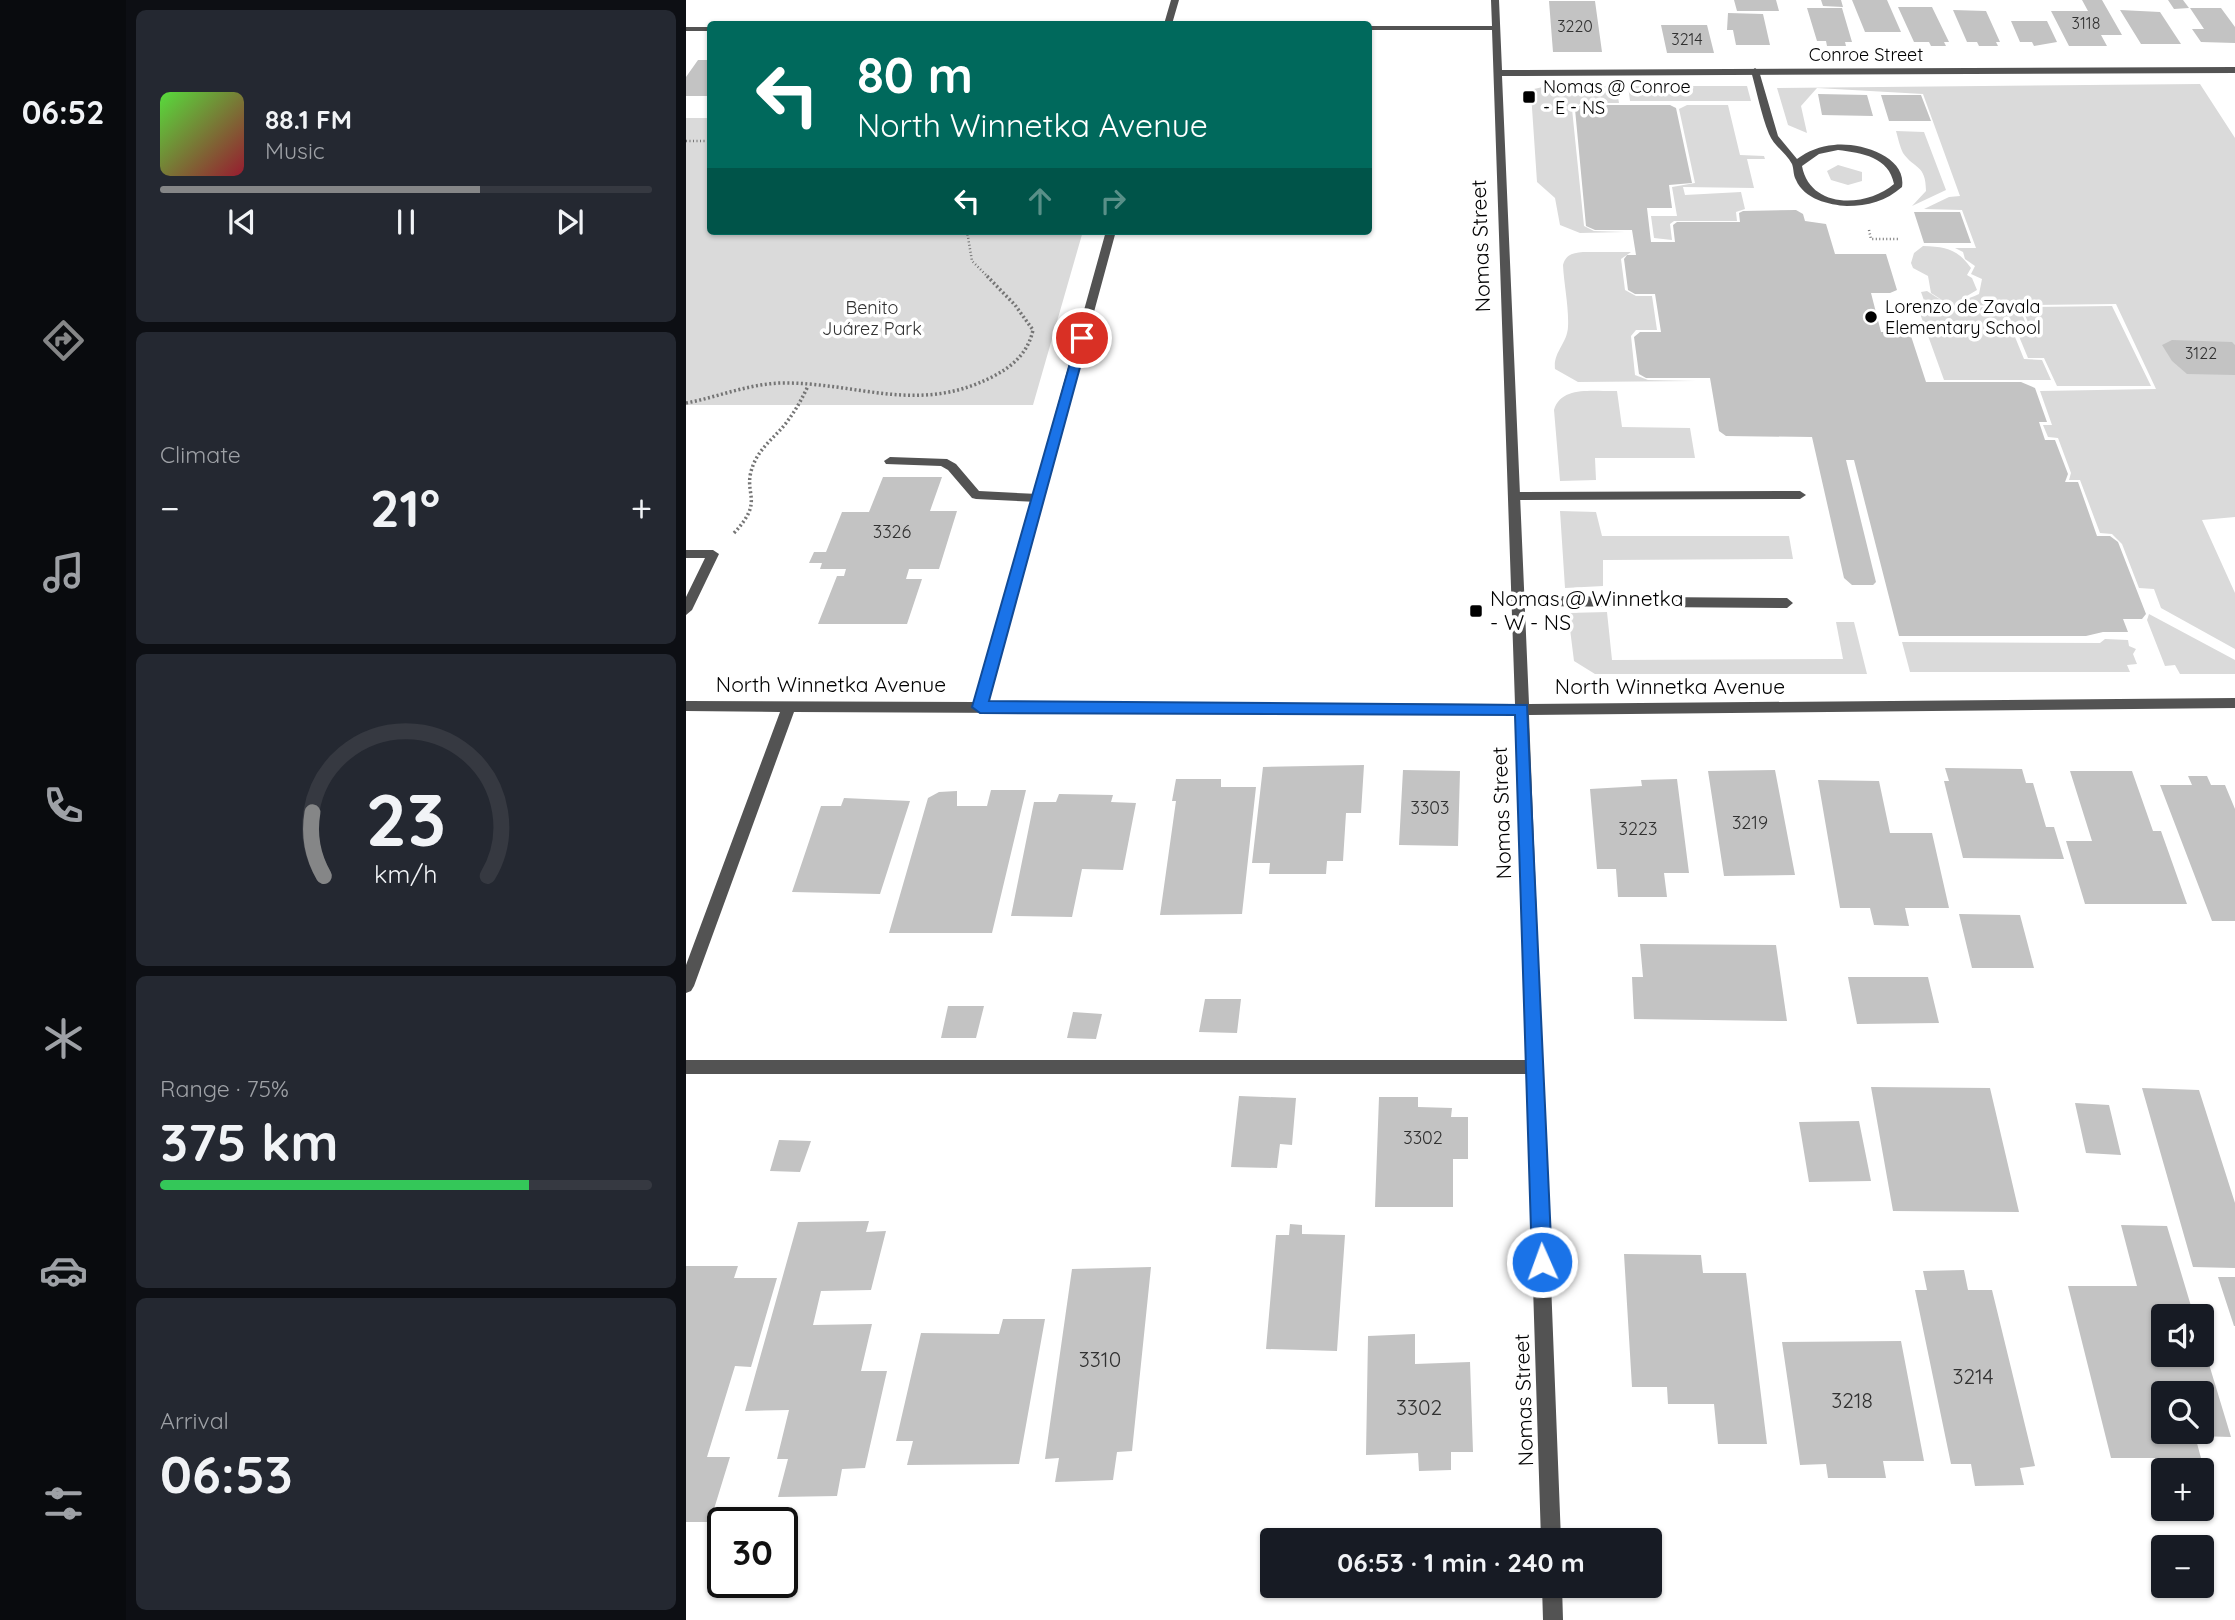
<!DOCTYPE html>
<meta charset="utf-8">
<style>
body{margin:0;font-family:Quicksand,sans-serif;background:#242831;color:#f1f3f6;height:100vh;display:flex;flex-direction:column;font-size:26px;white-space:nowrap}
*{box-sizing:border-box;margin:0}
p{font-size:23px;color:#9ea1a6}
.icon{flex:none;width:38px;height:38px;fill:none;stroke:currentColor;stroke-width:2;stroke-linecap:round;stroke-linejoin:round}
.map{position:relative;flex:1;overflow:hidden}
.drawer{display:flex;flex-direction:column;gap:10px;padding:10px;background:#0d0f14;width:560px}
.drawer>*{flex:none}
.hud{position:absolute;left:21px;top:21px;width:665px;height:214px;border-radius:7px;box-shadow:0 2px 5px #0004;background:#00695c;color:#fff;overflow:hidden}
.tools{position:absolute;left:1465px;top:1304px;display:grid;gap:14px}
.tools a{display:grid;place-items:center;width:63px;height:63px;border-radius:7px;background:#171b24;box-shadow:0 2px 5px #0004;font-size:35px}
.speed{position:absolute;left:21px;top:1507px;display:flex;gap:14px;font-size:35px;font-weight:700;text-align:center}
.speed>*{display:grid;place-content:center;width:91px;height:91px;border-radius:50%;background:#171b24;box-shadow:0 2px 5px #0004;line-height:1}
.speed .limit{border:4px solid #111;border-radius:10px;background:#fff;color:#111}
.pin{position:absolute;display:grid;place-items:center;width:60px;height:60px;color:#fff;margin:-30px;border:4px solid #fff;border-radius:50%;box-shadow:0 2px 7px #0007}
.me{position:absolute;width:77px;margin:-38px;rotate:358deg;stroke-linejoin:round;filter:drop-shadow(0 0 5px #0008)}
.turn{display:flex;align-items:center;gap:24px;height:147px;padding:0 35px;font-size:32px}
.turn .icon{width:91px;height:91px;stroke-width:2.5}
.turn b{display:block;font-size:49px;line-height:60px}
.lanes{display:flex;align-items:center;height:66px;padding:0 35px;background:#0003;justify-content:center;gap:35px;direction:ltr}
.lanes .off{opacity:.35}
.big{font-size:52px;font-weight:800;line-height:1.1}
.drawer .card{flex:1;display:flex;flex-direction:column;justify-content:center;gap:10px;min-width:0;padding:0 24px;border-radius:10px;background:#242831}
.drawer .dial{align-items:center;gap:0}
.dial svg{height:182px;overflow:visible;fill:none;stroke:#363941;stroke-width:7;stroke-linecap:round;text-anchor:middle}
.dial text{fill:#f1f3f6;stroke:none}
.song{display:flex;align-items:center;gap:21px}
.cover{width:84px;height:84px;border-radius:10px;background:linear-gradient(135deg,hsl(110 70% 55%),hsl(350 70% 35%))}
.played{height:7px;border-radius:4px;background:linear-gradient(90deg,#858687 65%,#363941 65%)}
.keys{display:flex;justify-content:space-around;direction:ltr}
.heat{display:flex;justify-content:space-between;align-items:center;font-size:38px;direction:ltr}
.charge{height:10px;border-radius:5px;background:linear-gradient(90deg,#34c759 75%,#363941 0)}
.trip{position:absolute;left:574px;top:1528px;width:402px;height:70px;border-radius:7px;background:#171b24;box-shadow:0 2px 5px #0004;font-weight:800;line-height:70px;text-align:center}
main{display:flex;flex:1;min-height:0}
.tabs{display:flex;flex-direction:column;width:126px;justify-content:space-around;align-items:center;background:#090b0e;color:#9ea1a6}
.tabs .icon{width:49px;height:49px}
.tabs .selected{color:#858687}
.tabs b{font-size:32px;color:#f1f3f6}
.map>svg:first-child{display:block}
</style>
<main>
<nav class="tabs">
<b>06:52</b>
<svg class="icon selected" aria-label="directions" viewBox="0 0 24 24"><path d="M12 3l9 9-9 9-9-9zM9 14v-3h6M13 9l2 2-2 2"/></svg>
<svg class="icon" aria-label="music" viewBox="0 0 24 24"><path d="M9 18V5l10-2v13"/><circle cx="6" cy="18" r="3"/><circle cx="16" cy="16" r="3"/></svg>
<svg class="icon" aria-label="phone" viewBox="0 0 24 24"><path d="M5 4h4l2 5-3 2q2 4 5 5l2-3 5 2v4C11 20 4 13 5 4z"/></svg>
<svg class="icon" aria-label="climate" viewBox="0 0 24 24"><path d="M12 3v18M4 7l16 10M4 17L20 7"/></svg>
<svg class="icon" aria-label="car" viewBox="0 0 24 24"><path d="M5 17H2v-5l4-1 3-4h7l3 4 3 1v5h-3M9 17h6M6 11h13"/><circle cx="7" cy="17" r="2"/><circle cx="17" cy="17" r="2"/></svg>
<svg class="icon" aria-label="filters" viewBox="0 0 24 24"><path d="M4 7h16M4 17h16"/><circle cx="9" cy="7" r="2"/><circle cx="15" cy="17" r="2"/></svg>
</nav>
<section class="drawer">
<div class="card">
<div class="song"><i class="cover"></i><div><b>88.1 FM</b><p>Music</p></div></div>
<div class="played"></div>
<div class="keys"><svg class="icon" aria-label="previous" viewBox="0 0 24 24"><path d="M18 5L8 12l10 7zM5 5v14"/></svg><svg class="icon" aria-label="pause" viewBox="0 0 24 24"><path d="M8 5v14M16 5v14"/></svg><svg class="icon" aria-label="next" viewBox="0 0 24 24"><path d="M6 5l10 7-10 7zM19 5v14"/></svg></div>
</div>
<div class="card"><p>Climate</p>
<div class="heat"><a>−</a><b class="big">21°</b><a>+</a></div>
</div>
<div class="card dial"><svg viewBox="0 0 100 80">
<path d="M14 69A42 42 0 1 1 86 69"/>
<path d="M14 69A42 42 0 0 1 9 41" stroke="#858687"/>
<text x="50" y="56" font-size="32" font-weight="700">23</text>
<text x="50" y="72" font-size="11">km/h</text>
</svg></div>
<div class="card"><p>Range · 75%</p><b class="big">375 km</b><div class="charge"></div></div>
<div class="card"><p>Arrival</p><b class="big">06:53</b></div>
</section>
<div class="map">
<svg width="1549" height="1620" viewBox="0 0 1549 1620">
<rect width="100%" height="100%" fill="#fff"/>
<path fill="#dadada" d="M1514,84L1549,138V517L1516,520L1549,593V649L1475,608L1468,589L1453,588L1436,544L1426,534L1414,533L1394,480H1383L1385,473L1372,438L1362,437L1357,425H1366L1354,391L1470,389L1430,304L1240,306L1235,292L1241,291C1264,307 1268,305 1293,294L1296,279L1285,274L1289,266L1279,259L1277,252L1269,248H1290L1276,210L1238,209L1263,197L1274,196L1237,94L1131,88L1115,106L1121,133L1102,125L1091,88Z
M861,86H930L933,103H895L886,109L898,226L908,231L939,232L894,233L874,225L869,198L851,182L845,93L848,89Z
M942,86H1061L1065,101H944Z
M1001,105H1042L1054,155L1078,156L1079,159H1061L1068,188L997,187L999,195L1055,192L1059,209L1050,212L1051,221H988L984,224L986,240L968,238L965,216H991L986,187L1009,183L993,109Z
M0,118H24V231H397L347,405H0Z
M1210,131L1238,132L1260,190L1226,206L1240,191C1240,164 1228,169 1217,153C1214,147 1212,138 1210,131Z
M1152,165L1176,172V181L1162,185L1145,180L1141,171Z
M1237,246C1261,247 1271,249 1285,268L1281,275L1286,278L1291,290L1269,303L1256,300L1245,293L1242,276L1227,268L1225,263L1228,253Z
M897,252H945L935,259L939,290L950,296H966L971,330H950L945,336L949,375L962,380L1010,381L892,382L869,369C867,352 881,344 882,327C883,307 878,285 877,265C880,254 887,253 897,252Z
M1426,306L1465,386H1371L1358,358H1342L1332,334L1346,333L1336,307Z
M1333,307L1343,331L1327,332L1338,359L1356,360L1365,380H1258L1232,308Z
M931,391L936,427L1004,428L1009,458H909L910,480L874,481L868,410C875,385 910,392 931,391Z
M874,511L910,512L916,536H1103L1107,559L917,560V586L879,588Z
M921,612L926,660L1157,659L1150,622H1168L1181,674H909L888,661L882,613Z
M1463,614L1549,660V674H1494L1489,665L1479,666L1461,620Z
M1419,639L1442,640L1443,646L1450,649L1447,654L1451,664L1441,665L1444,672H1224L1216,642L1414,643Z"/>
<path fill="#c3c3c3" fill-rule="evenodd" d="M1048,0H1090L1093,11H1051Z
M1135,0H1155L1157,7L1137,6Z
M1166,0H1201L1215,32H1179Z
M1396,0H1416L1436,35H1415L1421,46H1383L1365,11H1402Z
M1482,0H1497L1503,8L1488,9Z
M863,1H909L916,52H867Z
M1212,7H1246L1263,42H1258L1260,46H1245L1243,42H1228Z
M1121,8H1156L1166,42H1159L1160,46H1141L1140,41H1131Z
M1504,8H1535L1549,27V43L1515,42L1506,29H1518Z
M1267,10L1300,11L1314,42H1310L1312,46H1293L1291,42H1281Z
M1434,10L1474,12L1495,44H1455Z
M1042,13L1077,14L1084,45H1050L1047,30H1041Z
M1325,21H1361L1371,42L1348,46L1346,42H1334Z
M975,25H1021L1028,53H981Z
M12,60H24V96H0V77Z
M1132,94L1181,95L1187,116L1136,115Z
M1195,95H1235L1245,121H1203Z
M895,105H984L990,108L1006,183L983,185L986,208H961L965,242H989L987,225L991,222H1054L1053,213L1057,211L1110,210L1117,214L1119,221L1140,224L1149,254H1200L1211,290L1204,293H1185L1195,332H1217L1225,336L1240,382H1335L1349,388L1361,422H1353L1359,440H1369L1382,474L1379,482H1392L1411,536H1424L1432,542L1460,614L1456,619H1437L1442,632H1417L1400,636H1213L1168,460H1160L1190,582L1187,585H1166L1158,578L1126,437L1040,436L1033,431L1024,378H960L953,374L948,337L954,332H975L969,294H949L942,290L938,259L941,255H950L946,230H909L900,226L889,109Z
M1228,212H1274L1285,243H1238Z
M1486,340L1546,342L1549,345V375L1501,374L1486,361L1476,345Z
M197,477H256L244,511H271L253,569H223L220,579H236L221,624H132L151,576H158L160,569H134L136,563H123L128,552H140L156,512H183Z
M678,765L675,813H660L657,861H641L640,874H583L584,863H566L577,767Z
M1259,768L1336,769L1340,783H1347L1360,827H1368L1378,859L1277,858L1258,781H1263Z
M717,770L774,771L772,846L713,845Z
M1089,770L1109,875L1038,876L1022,771Z
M1384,771H1446L1467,831H1475L1501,904H1399L1380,841H1406Z
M1502,776H1521L1525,785H1539L1549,809V921H1526L1474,785H1506Z
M490,779H535V787H570L556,914L474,915L490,801H486Z
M991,779L1003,873H978L981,897H932L930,869H911L904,789L956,786L955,780Z
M1132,780L1193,781L1204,833H1246L1263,908H1219L1223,926L1188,925L1184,908H1154Z
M305,790H340L306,933H203L242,798L253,792L271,791V806H301Z
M373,794L427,795L425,802L450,803L437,870L396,869L386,917L325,916L348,802H370Z
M158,798L224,801L194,894L106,892L135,806H155Z
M1273,914L1334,915L1348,968H1286Z
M954,944L1090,945L1101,1021L948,1019L946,977H957Z
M1162,977H1242L1253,1023L1171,1024Z
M519,999H555L551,1033L513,1032Z
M262,1006H298L290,1038H255Z
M387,1012L416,1014L410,1039L381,1038Z
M1185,1087L1304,1088L1333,1212L1207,1211Z
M1456,1088L1513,1090L1549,1203V1268L1507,1267Z
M553,1096L610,1098L606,1145L594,1144L591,1168L545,1167Z
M693,1097H732V1107L766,1108L765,1117H782V1159H767V1207H689Z
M1389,1103L1423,1105L1435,1155L1400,1153Z
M1173,1121L1185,1181L1123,1182L1113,1122Z
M93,1140L125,1141L114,1172L84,1171Z
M183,1221L180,1232L200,1231L185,1290L135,1291L127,1325L186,1324L175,1371H201L179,1468L156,1469L151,1496L92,1497L102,1459H91L103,1410L59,1411L112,1222Z
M604,1224L616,1225V1234L659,1235L651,1351L580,1349L590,1235H603Z
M1435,1225L1481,1226L1508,1316H1477V1354H1516V1341L1545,1437L1509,1436L1515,1458H1425L1382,1286H1451ZM1477,1393H1516V1432H1477Z
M938,1254L1015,1255L1017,1273H1060L1081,1444H1032L1028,1404H982L981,1387H946Z
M0,1266H52L48,1278H91L65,1367L49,1366L21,1457H44L24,1522H0Z
M465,1267L446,1451L431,1452L427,1480L369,1482L373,1458L359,1459L386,1269Z
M1278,1270L1282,1290H1306L1349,1466L1334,1468L1338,1485L1289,1486L1285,1464H1265L1229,1290H1241L1237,1271Z
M1532,1277H1549V1326H1548Z
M317,1319H359L333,1464L221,1465L227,1441H210L235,1333L313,1334Z
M729,1334V1364L784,1362L787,1452H765V1470L733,1471L732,1453L680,1455L682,1336Z
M1215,1341L1238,1461H1197L1200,1478H1142L1140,1464L1114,1465L1096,1342Z"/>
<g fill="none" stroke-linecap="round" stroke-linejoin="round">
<path stroke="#757575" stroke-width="2.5" stroke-dasharray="1 2.5" stroke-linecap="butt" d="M0,141H24
M1183,230L1185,239H1213
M281,231L286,261L303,278"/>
<path stroke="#757575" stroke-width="3.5" stroke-dasharray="2 2.5" stroke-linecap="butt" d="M0,403C32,397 62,384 95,383C172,382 231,415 306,377C326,367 342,353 347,330L329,305L301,276
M48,533C81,498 54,495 68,463C74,449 86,439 96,428C107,415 115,401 122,386"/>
<path fill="#535353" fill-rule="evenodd" d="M1069,68L1073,71L1092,136L1111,159C1122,151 1134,146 1148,145C1173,142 1221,156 1216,187C1200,201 1182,206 1161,206C1143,205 1118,199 1110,180C1107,175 1108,169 1106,164C1100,153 1088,146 1083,134C1075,114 1071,92 1065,71ZM1152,150C1176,153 1203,157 1208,184C1180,208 1124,209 1116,166L1133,154Z
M204,457L261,459L270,464L293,491L352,494L358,498L352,502L290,499L286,498L262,470L255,466L200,464L198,461Z
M1114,491L1120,495L1114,499L828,500L822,496L828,492Z
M0,550H27L33,554L6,610L0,615V597L19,558H0Z
M833,596L1101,598L1107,603L1101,608L833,606L827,601Z
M0,1060H850L856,1062L858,1067L856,1072L850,1074H0Z"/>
<path fill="#535353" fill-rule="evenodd" d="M485,0H493L486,24H478Z
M805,0H813L816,70L1549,67V73L816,76L843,704L1549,698V708L843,715L875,1540H855L829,715L108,712L8,986L5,991L0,993V965L94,712L0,711V701L289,702L420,231H430L302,702L829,704L806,30H682V26H806Z
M0,27H24V31H0Z
M856,1586H876L877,1620H857Z"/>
</g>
<path fill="#1a73e8" stroke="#114b97" stroke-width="2" d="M392,335L402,338L303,701L841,705L866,1262L863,1269L856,1271L849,1269L846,1262L829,715L294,713L286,707Z"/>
<g fill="#000" stroke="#fff" stroke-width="2.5">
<rect x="836" y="90" width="14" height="14" rx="3.5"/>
<circle cx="1185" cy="317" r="7"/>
<rect x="783" y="604" width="14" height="14" rx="3.5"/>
</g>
<g text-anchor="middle" stroke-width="7" stroke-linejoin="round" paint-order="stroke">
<g font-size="16" fill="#313131">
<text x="1400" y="29">3118</text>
<text x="889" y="32">3220</text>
<text x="1001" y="45">3214</text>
<text x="1515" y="359">3122</text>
</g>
<g font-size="18" fill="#000" stroke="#fff">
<text x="1180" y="61">Conroe Street</text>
</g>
<g font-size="18" fill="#000" stroke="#fff" text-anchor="start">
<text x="857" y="93">Nomas @ Conroe<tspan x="857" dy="21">- E - NS</tspan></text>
<text x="1199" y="313">Lorenzo de Zavala<tspan x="1199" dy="21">Elementary School</tspan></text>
</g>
<g font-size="18" fill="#313131" stroke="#fff">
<text x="186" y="314">Benito<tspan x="186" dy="21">Juárez Park</tspan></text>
</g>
<g font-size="18" fill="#313131">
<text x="206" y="538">3326</text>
<text x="744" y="814">3303</text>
<text x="1064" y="829">3219</text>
<text x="952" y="835">3223</text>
<text x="737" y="1144">3302</text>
</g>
<g font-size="21" fill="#000" stroke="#fff">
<text transform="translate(795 246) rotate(-92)" y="7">Nomas Street</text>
<text x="145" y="692">North Winnetka Avenue</text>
<text x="984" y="694">North Winnetka Avenue</text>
<text transform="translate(816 813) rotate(-92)" y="7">Nomas Street</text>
<text transform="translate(838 1400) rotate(-92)" y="7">Nomas Street</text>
</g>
<g font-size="21" fill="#000" stroke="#fff" text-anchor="start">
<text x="804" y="606">Nomas @ Winnetka<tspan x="804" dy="24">- W - NS</tspan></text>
</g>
<g font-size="21" fill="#313131">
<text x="414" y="1367">3310</text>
<text x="1287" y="1384">3214</text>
<text x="1166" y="1408">3218</text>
<text x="733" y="1415">3302</text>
</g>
</g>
</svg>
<div class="tools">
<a><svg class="icon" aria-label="sound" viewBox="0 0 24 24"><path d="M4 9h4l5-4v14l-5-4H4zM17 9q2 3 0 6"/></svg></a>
<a><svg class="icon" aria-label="search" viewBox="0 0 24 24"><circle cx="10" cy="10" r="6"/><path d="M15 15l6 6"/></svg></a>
<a>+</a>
<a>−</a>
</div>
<div class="speed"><div class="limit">30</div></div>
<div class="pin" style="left:396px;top:338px;background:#d93025"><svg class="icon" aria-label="arrive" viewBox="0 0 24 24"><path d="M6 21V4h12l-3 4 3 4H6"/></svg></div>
<svg class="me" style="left:856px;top:1262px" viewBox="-20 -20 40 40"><circle r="17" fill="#1a73e8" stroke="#fff" stroke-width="3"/><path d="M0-11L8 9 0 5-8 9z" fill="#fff"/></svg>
<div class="trip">06:53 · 1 min · 240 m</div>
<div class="hud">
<div class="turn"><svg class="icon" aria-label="left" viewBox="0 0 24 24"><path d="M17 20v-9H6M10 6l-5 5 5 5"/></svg><div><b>80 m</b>North Winnetka Avenue</div></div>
<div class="lanes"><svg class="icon" aria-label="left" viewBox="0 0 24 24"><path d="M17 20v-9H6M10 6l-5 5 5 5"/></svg><svg class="icon off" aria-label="ahead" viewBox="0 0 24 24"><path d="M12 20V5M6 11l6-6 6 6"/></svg><svg class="icon off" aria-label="right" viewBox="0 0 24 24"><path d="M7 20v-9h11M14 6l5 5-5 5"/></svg></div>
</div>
</div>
</main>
